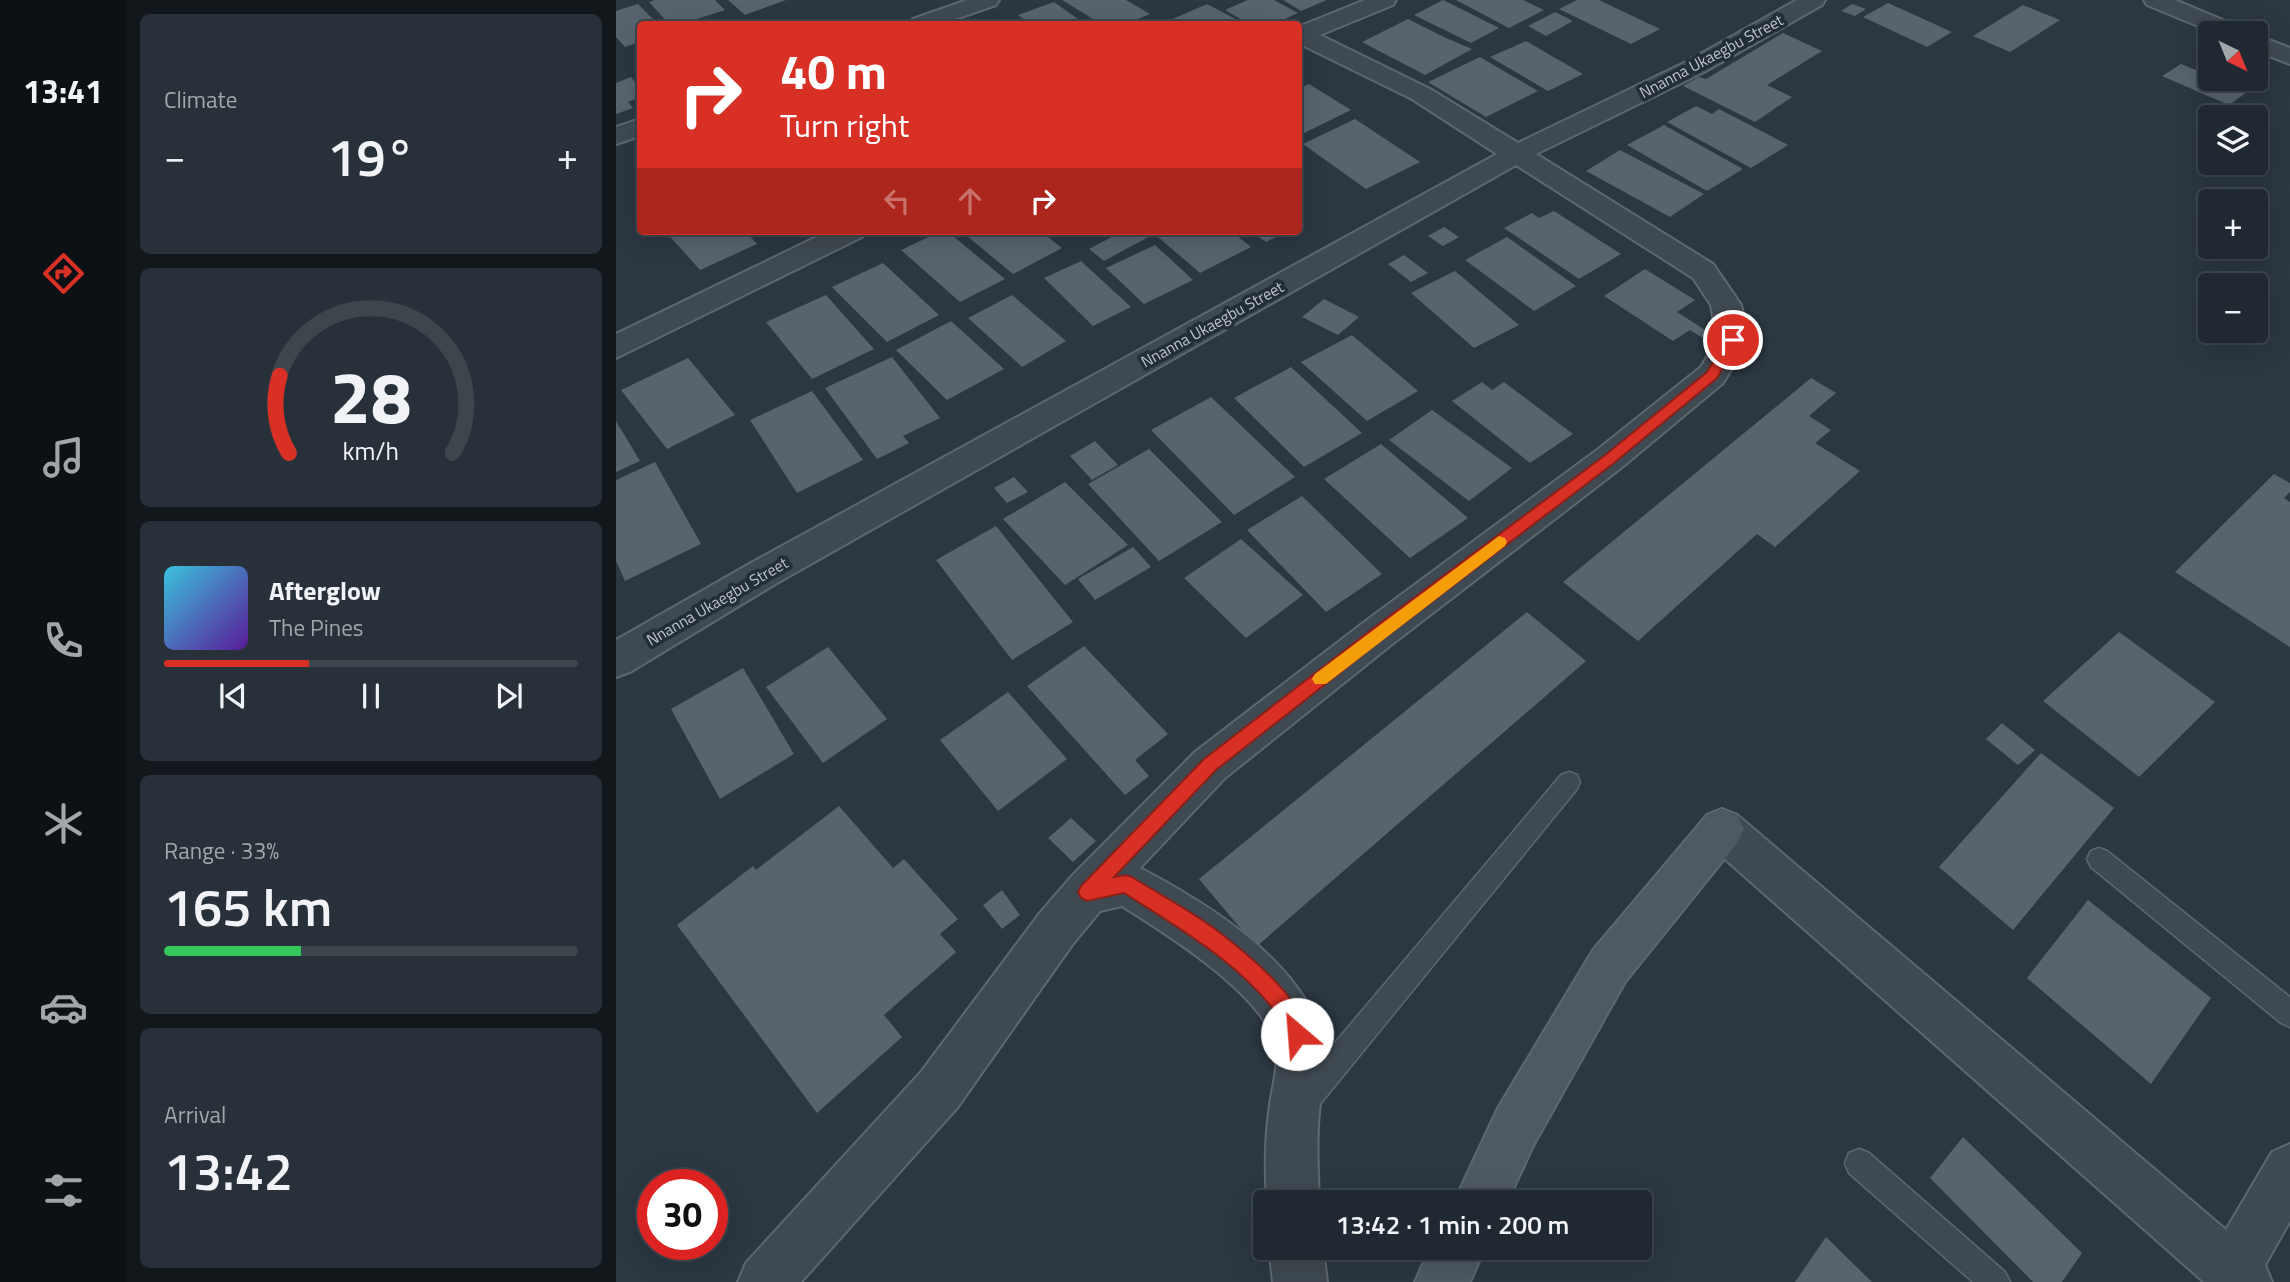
<!DOCTYPE html>
<meta charset="utf-8">
<style>
body{margin:0;font-family:"Titillium Web",sans-serif;background:#283139;color:#f1f3f6;height:100vh;display:flex;flex-direction:column;font-size:26px;white-space:nowrap}
*{box-sizing:border-box;margin:0}
p{font-size:23px;color:#a2a6ab}
.icon{flex:none;width:38px;height:38px;fill:none;stroke:currentColor;stroke-width:2;stroke-linecap:round;stroke-linejoin:round}
.map{position:relative;flex:1;overflow:hidden}
.drawer{display:flex;flex-direction:column;gap:14px;padding:14px;background:#12171b;width:490px}
.drawer>*{flex:none}
.guide{position:absolute;left:21px;top:21px;width:665px;height:214px;border-radius:7px;box-shadow:0 7px 28px #0002,0 0 0 2px #3d454d;background:#d93025;color:#fff;overflow:hidden}
.needle{width:46px;rotate:137deg}
.fabs{position:absolute;left:1582px;top:21px;display:grid;gap:14px}
.fabs a{display:grid;place-items:center;width:70px;height:70px;border-radius:7px;background:#202931;box-shadow:0 7px 28px #0002,0 0 0 2px #3d454d;font-size:35px}
.speed{position:absolute;left:21px;top:1169px;display:flex;gap:14px;font-size:35px;font-weight:700;text-align:center}
.speed>*{display:grid;place-content:center;width:91px;height:91px;border-radius:50%;background:#202931;box-shadow:0 7px 28px #0002,0 0 0 2px #3d454d;line-height:1}
.speed .limit{border:10px solid #d22;background:#fff;color:#111}
.pin{position:absolute;display:grid;place-items:center;width:60px;height:60px;color:#fff;margin:-30px;border:4px solid #fff;border-radius:50%;box-shadow:0 2px 7px #0007}
.me{position:absolute;width:77px;margin:-38px;rotate:333deg;stroke-linejoin:round;filter:drop-shadow(0 0 5px #0008)}
.turn{display:flex;align-items:center;gap:24px;height:147px;padding:0 28px;font-size:32px}
.turn .icon{width:91px;height:91px;stroke-width:2.5}
.turn b{display:block;font-size:49px;line-height:60px}
.lanes{display:flex;align-items:center;height:66px;padding:0 28px;background:#0003;justify-content:center;gap:35px;direction:ltr}
.lanes .off{opacity:.35}
.big{font-size:52px;font-weight:600;line-height:1.1}
.drawer .widget{flex:1;display:flex;flex-direction:column;justify-content:center;gap:10px;min-width:0;padding:0 24px;border-radius:10px;background:#283139}
.drawer .dial{align-items:center;gap:0}
.dial svg{height:182px;overflow:visible;fill:none;stroke:#3d454d;stroke-width:7;stroke-linecap:round;text-anchor:middle}
.dial text{fill:#f1f3f6;stroke:none}
.song{display:flex;align-items:center;gap:21px}
.cover{width:84px;height:84px;border-radius:10px;background:linear-gradient(135deg,hsl(190 70% 55%),hsl(270 70% 35%))}
.played{height:7px;border-radius:4px;background:linear-gradient(90deg,#d93025 35%,#3d454d 35%)}
.keys{display:flex;justify-content:space-around;direction:ltr}
.heat{display:flex;justify-content:space-between;align-items:center;font-size:38px;direction:ltr}
.charge{height:10px;border-radius:5px;background:linear-gradient(90deg,#34c759 33%,#3d454d 0)}
.trip{position:absolute;left:637px;top:1190px;width:399px;height:70px;border-radius:7px;background:#202931;box-shadow:0 7px 28px #0002,0 0 0 2px #3d454d;font-weight:600;line-height:70px;text-align:center}
main{display:flex;flex:1;min-height:0}
.tab-bar{display:flex;flex-direction:column;width:126px;justify-content:space-around;align-items:center;background:#0d1014;color:#a2a6ab}
.tab-bar .icon{width:49px;height:49px}
.tab-bar .active{color:#d93025}
.tab-bar b{font-size:32px;color:#f1f3f6}
.map>svg:first-child{display:block}
</style>
<main>
<nav class="tab-bar">
<b>13:41</b>
<svg class="icon active" aria-label="directions" viewBox="0 0 24 24"><path d="M12 3l9 9-9 9-9-9zM9 14v-3h6M13 9l2 2-2 2"/></svg>
<svg class="icon" aria-label="music" viewBox="0 0 24 24"><path d="M9 18V5l10-2v13"/><circle cx="6" cy="18" r="3"/><circle cx="16" cy="16" r="3"/></svg>
<svg class="icon" aria-label="phone" viewBox="0 0 24 24"><path d="M5 4h4l2 5-3 2q2 4 5 5l2-3 5 2v4C11 20 4 13 5 4z"/></svg>
<svg class="icon" aria-label="climate" viewBox="0 0 24 24"><path d="M12 3v18M4 7l16 10M4 17L20 7"/></svg>
<svg class="icon" aria-label="car" viewBox="0 0 24 24"><path d="M5 17H2v-5l4-1 3-4h7l3 4 3 1v5h-3M9 17h6M6 11h13"/><circle cx="7" cy="17" r="2"/><circle cx="17" cy="17" r="2"/></svg>
<svg class="icon" aria-label="filters" viewBox="0 0 24 24"><path d="M4 7h16M4 17h16"/><circle cx="9" cy="7" r="2"/><circle cx="15" cy="17" r="2"/></svg>
</nav>
<section class="drawer">
<div class="widget"><p>Climate</p>
<div class="heat"><a>−</a><b class="big">19°</b><a>+</a></div>
</div>
<div class="widget dial"><svg viewBox="0 0 100 80">
<path d="M14 69A42 42 0 1 1 86 69"/>
<path d="M14 69A42 42 0 0 1 10 35" stroke="#d93025"/>
<text x="50" y="56" font-size="32" font-weight="700">28</text>
<text x="50" y="72" font-size="11">km/h</text>
</svg></div>
<div class="widget">
<div class="song"><i class="cover"></i><div><b>Afterglow</b><p>The Pines</p></div></div>
<div class="played"></div>
<div class="keys"><svg class="icon" aria-label="previous" viewBox="0 0 24 24"><path d="M18 5L8 12l10 7zM5 5v14"/></svg><svg class="icon" aria-label="pause" viewBox="0 0 24 24"><path d="M8 5v14M16 5v14"/></svg><svg class="icon" aria-label="next" viewBox="0 0 24 24"><path d="M6 5l10 7-10 7zM19 5v14"/></svg></div>
</div>
<div class="widget"><p>Range · 33%</p><b class="big">165 km</b><div class="charge"></div></div>
<div class="widget"><p>Arrival</p><b class="big">13:42</b></div>
</section>
<div class="map">
<svg width="1674" height="1282" viewBox="0 0 1674 1282">
<rect width="100%" height="100%" fill="#2b3741"/>
<path fill="#57646d" d="M39,0H99L109,10L65,24H53L33,2Z
M112,0H170L129,15Z
M446,0H510L534,14L510,24H485Z
M632,0H658L682,13L658,24H633L609,10Z
M667,0H711L685,11Z
M827,0L883,28L855,43L798,15Z
M840,0H907L928,10L893,28Z
M961,0H983L1044,29L1015,44L943,9Z
M438,2L469,24H415L402,15Z
M1272,3L1336,32L1311,47L1247,17Z
M22,4L42,24H24V42L9,47L0,37V11Z
M591,4L629,24H558L552,21Z
M1236,4L1250,9L1239,16L1225,11Z
M1407,5L1444,20L1394,52L1357,36Z
M939,12L957,21L930,36L912,26Z
M792,19L830,38L856,49L809,75L746,42Z
M1167,33L1206,51L1151,85L1176,97L1139,122L1067,86L1083,77L1090,79Z
M910,41L967,74L932,91L874,57Z
M864,57L922,91L870,117L812,82Z
M1565,64L1594,76V79L1631,92L1613,105L1546,76Z
M15,77L24,88V97L12,102L17,108L0,114V83Z
M693,84L735,110L682,136V89Z
M1080,106L1096,114L1103,109L1172,145L1135,168L1051,122Z
M739,119L804,162L750,189L687,144Z
M1048,125L1127,169L1091,191L1011,145Z
M1004,150L1088,194L1054,217L970,171Z
M938,211L1005,254L963,279L888,228L916,213L923,218Z
M828,227L843,237L827,246L812,236Z
M49,231H129L141,244L84,270Z
M325,231H331L389,279L344,302L285,250Z
M345,231H424L446,248L397,274Z
M507,231H530L536,235L488,261L473,249Z
M535,231H615L635,247L584,273Z
M635,231H672L650,242Z
M891,237L960,286L918,311L849,260Z
M539,245L577,280L528,304L490,268Z
M788,255L812,273L795,282L772,264Z
M465,261L515,307L477,326L428,278Z
M267,263L323,315L271,342L216,287Z
M1029,269L1079,300L1061,312L1097,335L1090,340L1074,330L1057,341L988,296Z
M839,271L903,325L858,348L795,293Z
M210,295L258,349L196,379L150,322Z
M396,295L450,341L406,367L352,318Z
M708,299L743,317L722,335L686,317Z
M335,321L388,369L331,400L280,350Z
M736,335L802,391L751,421L685,362Z
M276,357L324,418L287,436L293,443L261,459L209,388Z
M72,358L119,415L51,449L5,390Z
M675,367L746,433L688,467L618,398Z
M1195,378L1220,393L1193,416L1215,430L1199,443L1244,471L1159,547L1141,534L1022,641L947,582Z
M866,382L876,390L888,382L957,434L914,463L836,401Z
M196,391L247,460L181,493L134,420Z
M595,397L679,477L618,515L535,430Z
M816,410L896,468L853,501L773,440Z
M0,421L24,461L0,472Z
M479,441L502,465L476,480L454,456Z
M765,444L852,518L794,558L708,479Z
M533,449L606,522L543,561L472,484Z
M39,462L85,544L9,581L0,561V480Z
M1658,474L1674,483V492L1668,498L1674,502V647L1559,572Z
M398,477L412,492L391,503L378,488Z
M449,482L512,545L449,585L387,519Z
M686,496L766,574L710,612L631,530Z
M380,526L457,622L396,660L320,560Z
M625,539L687,595L630,638L568,578Z
M517,547L535,567L479,600L462,579Z
M911,612L970,661L640,947L583,879Z
M1503,632L1599,702L1523,777L1427,701Z
M468,646L552,734L519,760L533,776L509,795L411,686Z
M212,647L271,719L207,763L150,687Z
M127,668L178,754L104,799L55,709Z
M392,692L451,759L382,811L324,740Z
M1386,723L1419,750L1402,765L1370,739Z
M1425,753L1498,808L1397,930L1323,867Z
M223,806L277,868L288,859L342,919L324,934L340,952L268,1015L286,1037L201,1113L61,925L137,866L140,870Z
M455,818L480,841L457,862L432,838Z
M386,890L404,915L386,929L367,905Z
M1472,900L1595,998L1535,1084L1411,978Z
M1347,1137L1466,1253L1446,1282H1417L1314,1178Z
M1210,1237L1256,1282H1179Z"/>
<g fill="none" stroke-linecap="round" stroke-linejoin="round">
<defs>
<path id="service" d="M953,772L961,775L964,782L961,789L700,1109L690,1113L680,1109L676,1099L680,1089L945,775Z
M1483,848L1491,851L1674,997V1027L1665,1023L1475,867L1471,859L1475,851Z
M1243,1149L1253,1153L1389,1272L1394,1282H1357L1233,1173L1229,1163L1233,1153Z"/>
<path id="minor" d="M351,0H383L380,5L325,24H293L297,19Z
M749,0H780L777,5L704,35L814,89L902,143L1070,62L1181,0H1209L1206,5L1088,72L920,154L1097,264L1125,305L1133,340L1107,383L1005,468L775,645L609,778L524,868C593,904 694,966 708,1048C712,1069 705,1092 703,1112C700,1142 702,1172 703,1202H651C649,1172 649,1142 653,1112C655,1091 663,1069 660,1048C651,996 549,933 506,906L484,911L456,945L341,1108L185,1282H122L130,1263L305,1072L424,913L455,877L579,752L747,623L981,450L1085,367L1101,340L1095,305L1077,278L900,165L161,583L14,672L0,677V640L135,563L881,154L796,99L682,43V27Z
M1528,0H1559L1626,28L1630,33H1599L1531,5Z
M1640,35L1674,48V64L1640,51Z
M24,119V136L0,144V127Z
M213,231H250L246,237L0,358V334Z
M1106,809L1121,815L1610,1230L1656,1152L1674,1144V1221L1649,1265L1656,1282H1588L1091,843L1084,829L1091,815Z
M653,1248H707L711,1282H657Z"/>
<path id="secondary" d="M1106,809L1121,815L1128,829L1121,843L1009,982L918,1144L891,1202H838L882,1108L977,950L1091,815Z
M814,1248H869L854,1282H799Z"/>
</defs>
<use href="#service" stroke="#5d676e" stroke-width="3"/>
<use href="#minor" stroke="#5d676e" stroke-width="4"/>
<use href="#secondary" stroke="#5d676e" stroke-width="4"/>
<use href="#service" fill="#3f4951" fill-rule="evenodd"/>
<use href="#minor" fill="#3f4951" fill-rule="evenodd"/>
<use href="#secondary" fill="#4e5963" fill-rule="evenodd"/>
</g>
<path fill="#d93025" stroke="#8d1f18" stroke-width="2" d="M1117,335L1123,340L1101,378L998,463L767,639L600,770L498,877L510,875L516,877C546,896 580,913 607,935C630,953 701,1010 688,1041L681,1044L674,1041C671,1035 670,1027 666,1021C629,966 563,928 508,893L471,901L465,898L462,892L465,886L588,759L755,630L988,456L1091,372L1112,337Z"/>
<path fill="#f59e0b" d="M883,536L889,538L891,542L889,546L710,684H699L696,679L699,674Z"/>
<g text-anchor="middle" stroke-width="7" stroke-linejoin="round" paint-order="stroke">
<g font-size="16" fill="#bcc4cb" stroke="#242e37">
<text transform="translate(1095 56) rotate(-28)" y="6">Nnanna Ukaegbu Street</text>
<text transform="translate(596 324) rotate(-29)" y="6">Nnanna Ukaegbu Street</text>
<text transform="translate(101 601) rotate(-30)" y="6">Nnanna Ukaegbu Street</text>
</g>
</g>
</svg>
<div class="fabs">
<a><svg class="needle" viewBox="-14 -14 28 28"><path d="M0-13l5 13h-10z" fill="#e53935"/><path d="M0 13l5-13h-10z" fill="#a2a6ab"/></svg></a>
<a><svg class="icon" aria-label="layers" viewBox="0 0 24 24"><path d="M12 4l9 5-9 5-9-5zM3 14l9 5 9-5"/></svg></a>
<a>+</a>
<a>−</a>
</div>
<div class="speed"><div class="limit">30</div></div>
<div class="pin" style="left:1117px;top:340px;background:#d93025"><svg class="icon" aria-label="arrive" viewBox="0 0 24 24"><path d="M6 21V4h12l-3 4 3 4H6"/></svg></div>
<svg class="me" style="left:681px;top:1034px" viewBox="-20 -20 40 40"><circle r="19" fill="#fff"/><path d="M0-13L10 11 0 6-10 11z" fill="#d93025"/></svg>
<div class="trip">13:42 · 1 min · 200 m</div>
<div class="guide">
<div class="turn"><svg class="icon" aria-label="right" viewBox="0 0 24 24"><path d="M7 20v-9h11M14 6l5 5-5 5"/></svg><div><b>40 m</b>Turn right</div></div>
<div class="lanes"><svg class="icon off" aria-label="left" viewBox="0 0 24 24"><path d="M17 20v-9H6M10 6l-5 5 5 5"/></svg><svg class="icon off" aria-label="ahead" viewBox="0 0 24 24"><path d="M12 20V5M6 11l6-6 6 6"/></svg><svg class="icon" aria-label="right" viewBox="0 0 24 24"><path d="M7 20v-9h11M14 6l5 5-5 5"/></svg></div>
</div>
</div>
</main>
